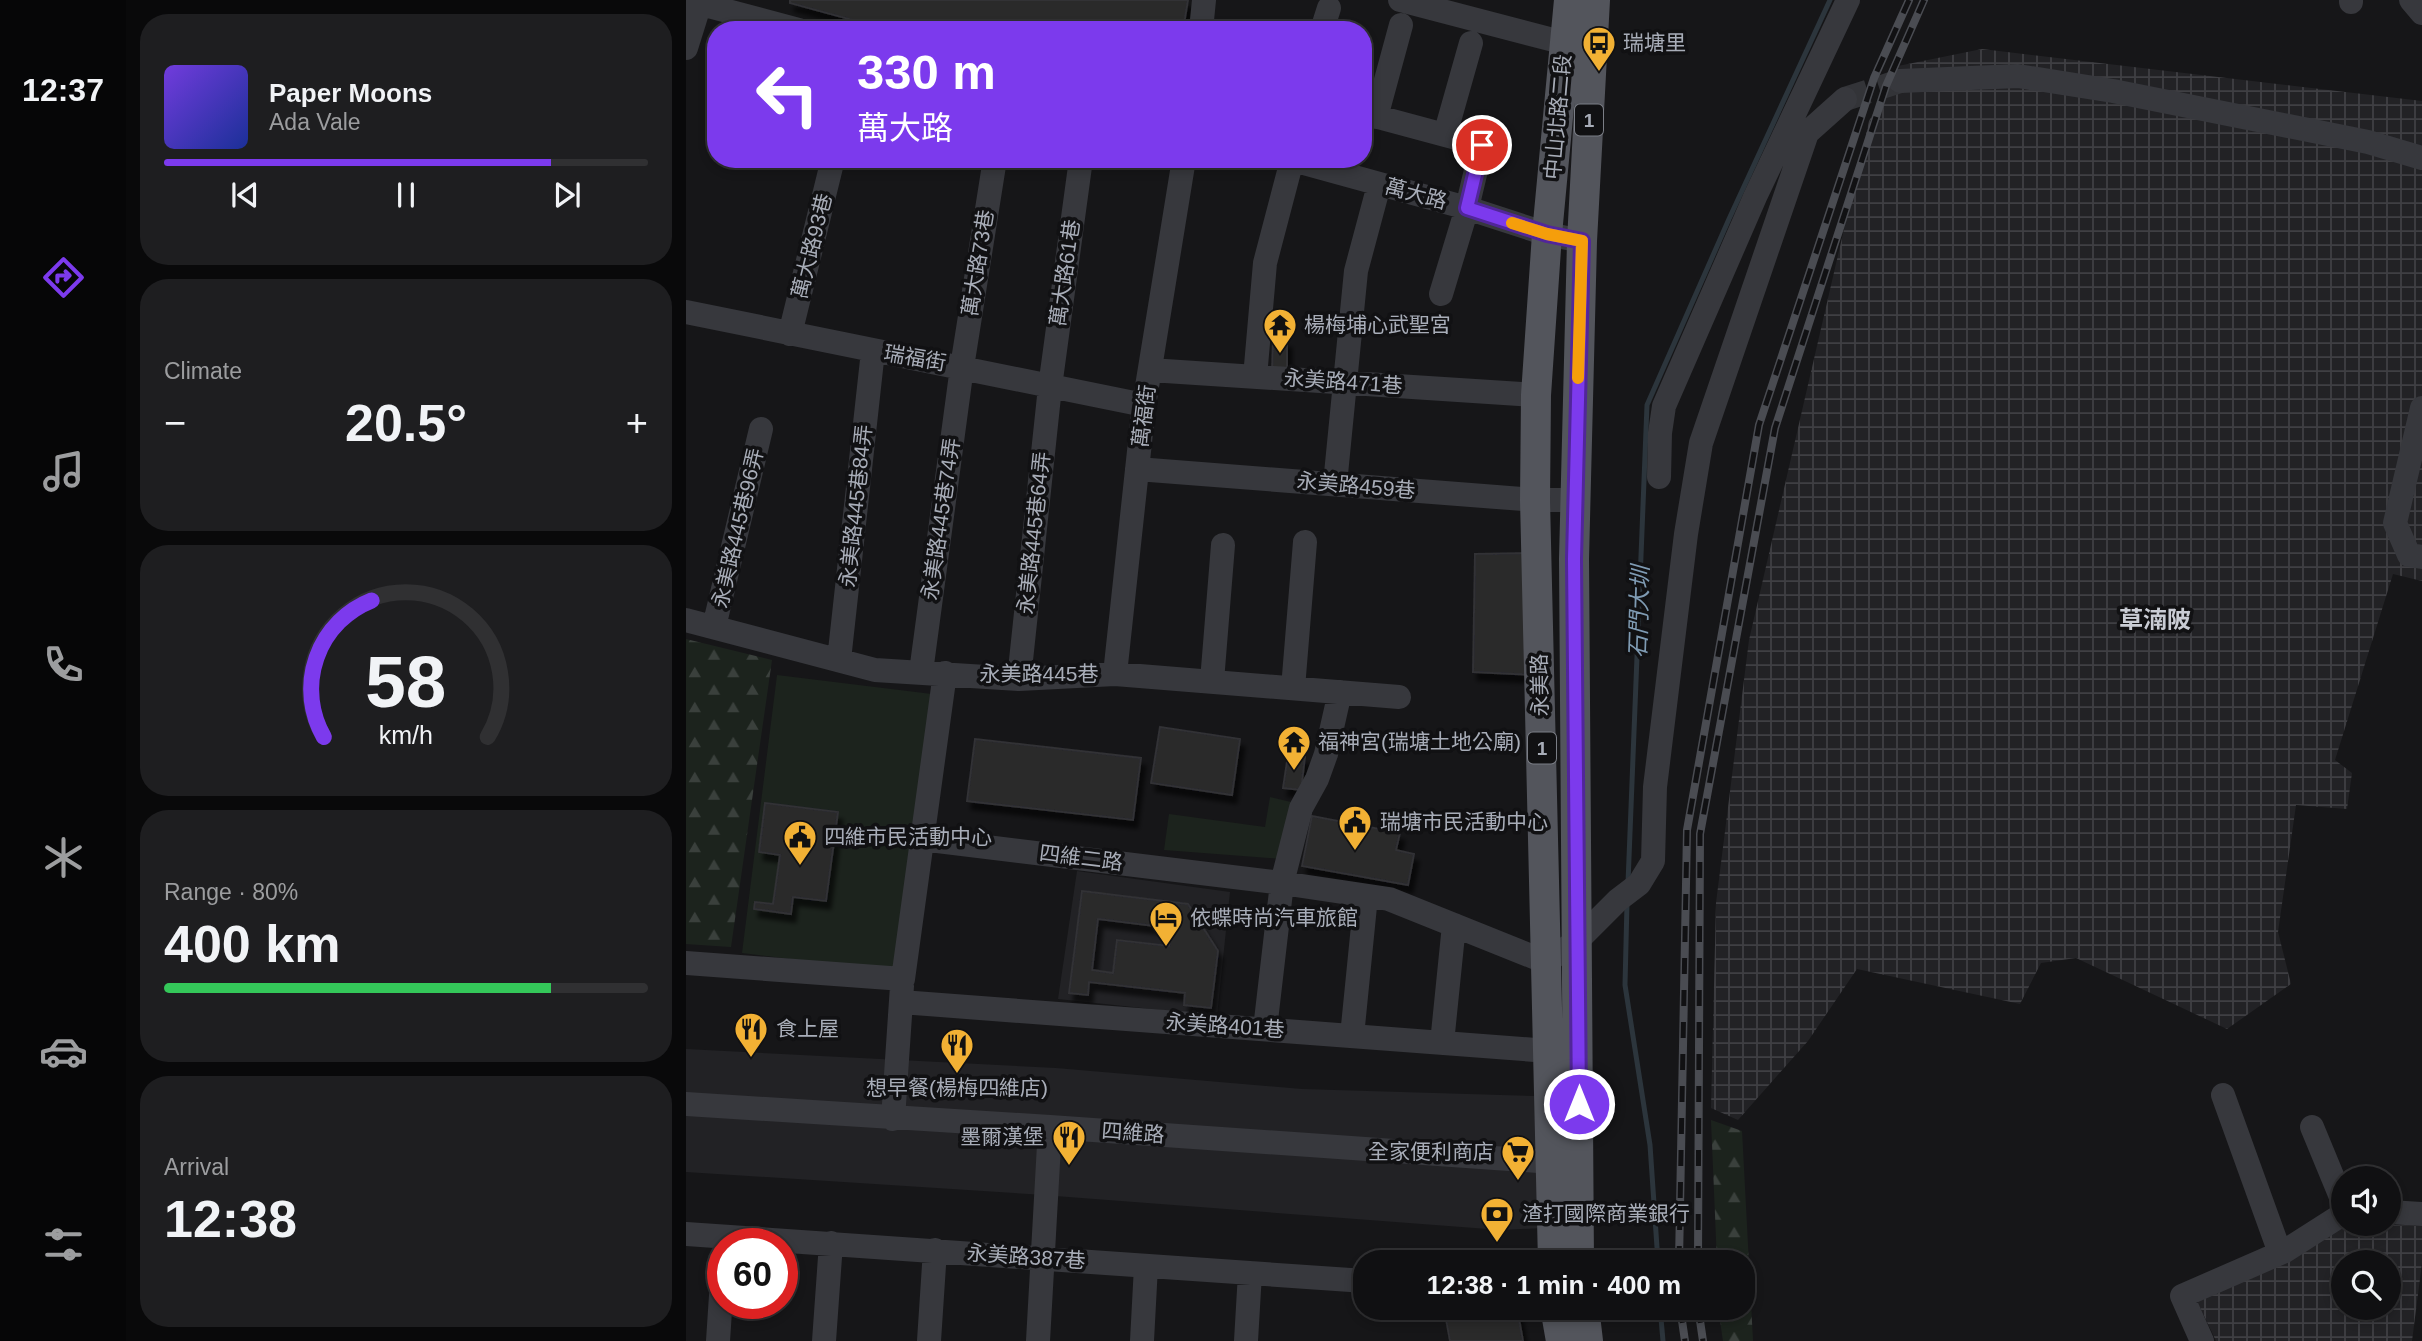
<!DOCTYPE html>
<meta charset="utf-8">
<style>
body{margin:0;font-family:Helvetica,"Noto Sans TC",sans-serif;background:#1e1e20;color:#f1f3f6;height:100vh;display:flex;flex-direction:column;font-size:26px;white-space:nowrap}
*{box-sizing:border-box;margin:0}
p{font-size:23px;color:#9c9d9f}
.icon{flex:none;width:38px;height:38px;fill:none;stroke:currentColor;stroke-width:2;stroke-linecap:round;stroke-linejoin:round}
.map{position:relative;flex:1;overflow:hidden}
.details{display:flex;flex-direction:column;gap:14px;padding:14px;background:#09090a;width:560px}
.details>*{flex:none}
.banner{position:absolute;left:21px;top:21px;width:665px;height:147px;border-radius:28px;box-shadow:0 4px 10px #0003,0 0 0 2px #303032;background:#7c3aed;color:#fff;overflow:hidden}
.tools{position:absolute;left:1645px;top:1166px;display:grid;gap:14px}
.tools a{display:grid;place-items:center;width:70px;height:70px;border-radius:50%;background:#101012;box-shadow:0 4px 10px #0003,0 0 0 2px #303032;font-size:35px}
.speed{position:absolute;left:21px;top:1228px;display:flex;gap:14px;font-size:35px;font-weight:700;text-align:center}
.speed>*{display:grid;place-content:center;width:91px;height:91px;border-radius:50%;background:#101012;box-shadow:0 4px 10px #0003,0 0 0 2px #303032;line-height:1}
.speed .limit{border:10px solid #d22;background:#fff;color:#111}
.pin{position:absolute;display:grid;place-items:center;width:60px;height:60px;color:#fff;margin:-30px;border:4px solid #fff;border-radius:50%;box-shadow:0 2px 7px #0007}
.me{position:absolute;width:77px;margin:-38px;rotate:0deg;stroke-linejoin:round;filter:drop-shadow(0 0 5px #0008)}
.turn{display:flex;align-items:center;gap:24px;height:147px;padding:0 35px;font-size:32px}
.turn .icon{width:91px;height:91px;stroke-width:2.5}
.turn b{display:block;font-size:49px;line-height:60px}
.big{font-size:52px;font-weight:600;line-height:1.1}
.details .tile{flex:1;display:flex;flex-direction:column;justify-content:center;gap:10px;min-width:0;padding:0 24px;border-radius:28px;background:#1e1e20}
.details .dial{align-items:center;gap:0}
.dial svg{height:182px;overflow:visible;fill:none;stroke:#303032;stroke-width:7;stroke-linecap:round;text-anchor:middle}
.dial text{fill:#f1f3f6;stroke:none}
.song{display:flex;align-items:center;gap:21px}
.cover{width:84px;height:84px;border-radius:10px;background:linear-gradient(135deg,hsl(260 70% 55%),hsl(230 70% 35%))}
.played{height:7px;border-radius:4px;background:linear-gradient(90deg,#7c3aed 80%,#303032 80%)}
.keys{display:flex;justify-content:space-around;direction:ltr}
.heat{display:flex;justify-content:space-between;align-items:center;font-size:38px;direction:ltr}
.charge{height:10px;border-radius:5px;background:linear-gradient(90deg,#34c759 80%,#303032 0)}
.trip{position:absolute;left:667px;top:1250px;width:402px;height:70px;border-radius:28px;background:#101012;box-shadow:0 4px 10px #0003,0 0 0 2px #303032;font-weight:600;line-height:70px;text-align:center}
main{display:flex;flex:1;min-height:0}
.tab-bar{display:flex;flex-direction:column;width:126px;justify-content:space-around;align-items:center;background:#060607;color:#9c9d9f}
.tab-bar .icon{width:49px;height:49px}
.tab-bar .current{color:#7c3aed}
.tab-bar b{font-size:32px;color:#f1f3f6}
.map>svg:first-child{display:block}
</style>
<main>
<nav class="tab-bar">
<b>12:37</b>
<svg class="icon current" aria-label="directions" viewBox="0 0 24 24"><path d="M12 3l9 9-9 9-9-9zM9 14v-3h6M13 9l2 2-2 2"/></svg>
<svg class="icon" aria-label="music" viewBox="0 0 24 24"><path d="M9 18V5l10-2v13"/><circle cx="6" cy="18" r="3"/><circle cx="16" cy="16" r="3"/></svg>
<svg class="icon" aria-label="phone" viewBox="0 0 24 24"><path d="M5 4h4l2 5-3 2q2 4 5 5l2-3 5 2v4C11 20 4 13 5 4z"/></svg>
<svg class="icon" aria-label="climate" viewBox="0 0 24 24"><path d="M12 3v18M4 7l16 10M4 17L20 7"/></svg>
<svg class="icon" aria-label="car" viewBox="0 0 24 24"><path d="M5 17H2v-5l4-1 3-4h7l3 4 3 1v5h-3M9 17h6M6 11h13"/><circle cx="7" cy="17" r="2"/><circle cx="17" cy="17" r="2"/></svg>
<svg class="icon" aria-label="filters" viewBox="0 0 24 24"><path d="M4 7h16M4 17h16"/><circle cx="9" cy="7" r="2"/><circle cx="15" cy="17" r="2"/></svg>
</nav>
<section class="details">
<div class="tile">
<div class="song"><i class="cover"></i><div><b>Paper Moons</b><p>Ada Vale</p></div></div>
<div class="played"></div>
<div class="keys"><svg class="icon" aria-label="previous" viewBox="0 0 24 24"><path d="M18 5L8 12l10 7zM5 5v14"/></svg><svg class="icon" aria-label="pause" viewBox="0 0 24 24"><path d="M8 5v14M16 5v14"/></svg><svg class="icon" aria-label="next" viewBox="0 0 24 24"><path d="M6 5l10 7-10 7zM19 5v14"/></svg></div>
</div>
<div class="tile"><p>Climate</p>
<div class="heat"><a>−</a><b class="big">20.5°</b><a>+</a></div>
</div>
<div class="tile dial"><svg viewBox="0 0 100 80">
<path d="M14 69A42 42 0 1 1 86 69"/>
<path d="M14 69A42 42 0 0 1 35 9" stroke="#7c3aed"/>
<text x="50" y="56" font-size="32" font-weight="700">58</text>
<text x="50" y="72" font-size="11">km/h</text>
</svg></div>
<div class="tile"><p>Range · 80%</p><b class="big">400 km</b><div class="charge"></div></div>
<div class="tile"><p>Arrival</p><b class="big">12:38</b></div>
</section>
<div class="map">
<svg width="1736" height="1341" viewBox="0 0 1736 1341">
<defs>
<pattern id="industrial-grid" width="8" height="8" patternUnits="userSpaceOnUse" patternTransform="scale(1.75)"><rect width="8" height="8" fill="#222225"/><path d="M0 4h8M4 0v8" fill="none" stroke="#3f3f43"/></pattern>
<pattern id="forest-firs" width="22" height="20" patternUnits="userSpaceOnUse" patternTransform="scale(1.75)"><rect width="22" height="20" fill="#1c231d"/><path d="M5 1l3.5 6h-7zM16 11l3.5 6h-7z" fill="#3a403c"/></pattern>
<filter id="shadow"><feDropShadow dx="4.5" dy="8" stdDeviation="2" flood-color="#0009"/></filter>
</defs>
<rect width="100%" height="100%" fill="#161618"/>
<path fill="#222225" d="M391,871L544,892L531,1016L372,999Z
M0,1049L370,1068L616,1089L849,1096L857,1228L815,1230L343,1194L0,1172Z"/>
<path fill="url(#industrial-grid)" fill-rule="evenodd" d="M1296,49L1736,101V581L1707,574L1649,760L1666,773L1661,809L1610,805L1592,932L1605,984L1541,1029L1390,958L1355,963L1334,1004L1171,969L1122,1041L1052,1120L1025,1108L1030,903L1063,640L1183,121L1212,66Z
M1664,1224L1736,1226V1263L1726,1341H1530L1511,1301ZM1657,1262H1703V1307H1657Z"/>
<path fill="url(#forest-firs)" d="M0,639L86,660L45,947L0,944Z
M1025,1120L1056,1131L1067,1341H1037L1032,1307H1057V1262H1031Z"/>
<path fill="#1c231d" d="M91,675L246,694L211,972L56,953Z
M584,797L605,802L597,859L478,850L483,814L579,827Z"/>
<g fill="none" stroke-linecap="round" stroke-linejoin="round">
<path stroke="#2c353c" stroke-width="5" d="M942,883L961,405L1043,219L1144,0
M941,903L939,985L964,1145L972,1262
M974,1307L977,1341"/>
</g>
<path fill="#29292c" stroke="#303034" stroke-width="2" fill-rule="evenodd" filter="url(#shadow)" d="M104,0H502L497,30H203L104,3Z
M587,339L601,340V372L586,371Z
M844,553L846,675L787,672L789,554Z
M474,727L554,739L546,795L465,783Z
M289,739L455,758L447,820L281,801Z
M602,755L619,757L615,790L597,788Z
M79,803L152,812L140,901L107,897L105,914L68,909L69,902L87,904L94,855L73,852Z
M626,816L714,833L710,850L728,854L722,885L616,866Z
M396,891L502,904L532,951L525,1008L498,1005L499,993L403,982L402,995L383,993ZM412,919L485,928L483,946L431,940L427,973L406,970Z
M824,1307H831L837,1341H764L760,1319Z"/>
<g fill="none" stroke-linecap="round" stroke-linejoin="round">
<path stroke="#333438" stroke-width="24" stroke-dasharray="24 12" stroke-linecap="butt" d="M1159,99L1214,81"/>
<path stroke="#37383d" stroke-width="24" d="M0,0L113,30
M714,0L879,43
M1725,0L1736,13
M1665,2V0
M515,30L518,0
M636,30L643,8
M0,48L15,0
M1214,81L1332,76L1427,91L1682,142L1736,158
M677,113L796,145L781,208L755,294
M690,117L715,25
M759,135L785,43
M603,159L781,208L861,234L896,241
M0,312L458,405
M104,334L147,159
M464,370L850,395
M569,377L579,263L606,160
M1736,408L1709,523L1723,555L1736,557
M451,469L849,500H889
M973,477L974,433L978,406L1069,197L1162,0
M649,484L670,271L693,185
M0,620L189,670L333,679L429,674L713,697
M28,627L75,429
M153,660L187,351
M235,672L276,367L309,159
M429,674L458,405L498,159
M333,679L364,387L395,159
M526,681L537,545
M607,688L619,542
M235,839L596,883L703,899L860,962L892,940L932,900L953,884L967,861L969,787L1000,534L1015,443L1121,133L1159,99
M0,963L217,979L259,673
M215,1002L863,1051
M579,1029L596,883L615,808L631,779L640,754L654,692
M666,1036L680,896
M756,1043L768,925
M1537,1095L1594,1253
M0,1104L364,1127L866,1162L882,1160
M207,1119L216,986
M1626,1127L1657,1202
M1703,1212L1736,1214
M0,1234L679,1281
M32,1341L37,1265
M138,1341L145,1243
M243,1341L249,1250
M352,1341L364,1127
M456,1341L460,1266
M560,1341L564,1273
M1516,1341L1496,1296L1599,1251L1657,1214"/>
<path stroke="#53555c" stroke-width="30" d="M867,1262L849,500L850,395L861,234L883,0
M893,1262L888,559L896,241L909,0
M869,1307L875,1341
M898,1307L902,1341"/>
<defs>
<path id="rail" d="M993,1262L1001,830L1073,425L1188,78L1223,0
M1012,1262L1014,834L1089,428L1200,86L1238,0
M994,1307L999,1341
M1012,1307L1017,1341"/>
</defs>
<use href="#rail" stroke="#4a4c52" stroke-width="8"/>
<use href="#rail" stroke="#111113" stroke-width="5" stroke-dasharray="16" stroke-linecap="butt"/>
</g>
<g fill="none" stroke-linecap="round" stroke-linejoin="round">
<defs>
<path id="route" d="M796,145L781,208L861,234L896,241L888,559L893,1104"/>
</defs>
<use href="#route" stroke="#51269a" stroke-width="18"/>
<use href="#route" stroke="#7c3aed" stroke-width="12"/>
<path stroke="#f59e0b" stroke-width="12" d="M826,223L861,234L896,241L892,378"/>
</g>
<defs>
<symbol id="bus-pin" viewBox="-11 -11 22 30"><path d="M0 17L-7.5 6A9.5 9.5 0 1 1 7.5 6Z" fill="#f2b134" stroke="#111113"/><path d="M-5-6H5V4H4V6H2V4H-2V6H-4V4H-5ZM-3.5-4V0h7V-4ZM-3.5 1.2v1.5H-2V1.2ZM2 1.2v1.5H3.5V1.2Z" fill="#111"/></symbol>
<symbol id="temple-pin" viewBox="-11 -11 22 30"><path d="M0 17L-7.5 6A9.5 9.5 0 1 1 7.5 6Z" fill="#f2b134" stroke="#111113"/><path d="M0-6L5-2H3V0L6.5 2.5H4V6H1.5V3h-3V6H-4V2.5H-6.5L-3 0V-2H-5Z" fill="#111"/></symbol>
<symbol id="civic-pin" viewBox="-11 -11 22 30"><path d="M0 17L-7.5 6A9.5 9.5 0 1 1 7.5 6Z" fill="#f2b134" stroke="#111113"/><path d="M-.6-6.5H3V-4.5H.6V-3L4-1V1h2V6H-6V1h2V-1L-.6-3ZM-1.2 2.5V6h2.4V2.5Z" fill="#111"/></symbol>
<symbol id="hotel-pin" viewBox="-11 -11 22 30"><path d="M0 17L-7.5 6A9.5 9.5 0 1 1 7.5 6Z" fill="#f2b134" stroke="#111113"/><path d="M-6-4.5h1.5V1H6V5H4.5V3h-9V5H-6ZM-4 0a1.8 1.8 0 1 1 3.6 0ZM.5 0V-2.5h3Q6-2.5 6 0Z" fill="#111"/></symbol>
<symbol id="restaurant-pin" viewBox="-11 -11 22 30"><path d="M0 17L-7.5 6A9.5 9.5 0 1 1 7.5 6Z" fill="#f2b134" stroke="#111113"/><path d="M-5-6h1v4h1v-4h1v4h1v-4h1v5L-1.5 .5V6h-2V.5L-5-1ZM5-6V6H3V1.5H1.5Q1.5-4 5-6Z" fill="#111"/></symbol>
<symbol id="supermarket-pin" viewBox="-11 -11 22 30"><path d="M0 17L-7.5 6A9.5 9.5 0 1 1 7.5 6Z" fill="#f2b134" stroke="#111113"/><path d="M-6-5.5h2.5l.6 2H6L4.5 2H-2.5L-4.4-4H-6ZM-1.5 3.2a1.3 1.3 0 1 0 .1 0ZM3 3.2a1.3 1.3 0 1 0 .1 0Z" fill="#111"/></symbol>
<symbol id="bank-pin" viewBox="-11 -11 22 30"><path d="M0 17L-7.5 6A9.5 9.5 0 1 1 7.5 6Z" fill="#f2b134" stroke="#111113"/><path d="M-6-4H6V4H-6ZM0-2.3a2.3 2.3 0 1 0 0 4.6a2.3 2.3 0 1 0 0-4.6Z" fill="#111"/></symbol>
</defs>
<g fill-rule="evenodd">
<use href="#bus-pin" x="894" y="24" width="38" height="52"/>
<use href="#temple-pin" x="575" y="306" width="38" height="52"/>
<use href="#temple-pin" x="589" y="723" width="38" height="52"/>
<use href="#civic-pin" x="650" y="803" width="38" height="52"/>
<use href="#civic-pin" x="95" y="818" width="38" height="52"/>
<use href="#hotel-pin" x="461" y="899" width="38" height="52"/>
<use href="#restaurant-pin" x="46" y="1010" width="38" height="52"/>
<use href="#restaurant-pin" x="252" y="1026" width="38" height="52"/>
<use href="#restaurant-pin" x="364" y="1118" width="38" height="52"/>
<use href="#supermarket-pin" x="813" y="1133" width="38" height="52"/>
<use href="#bank-pin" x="792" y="1195" width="38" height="52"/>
</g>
<g text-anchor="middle" stroke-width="7" stroke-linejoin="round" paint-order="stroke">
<g fill="#111113" stroke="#7b7e86" stroke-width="2">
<rect x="889" y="104.5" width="28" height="31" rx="5"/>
<rect x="842" y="732.5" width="28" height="31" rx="5"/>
</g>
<g font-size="19" font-weight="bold" fill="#a8adb8">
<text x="903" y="127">1</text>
<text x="856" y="755">1</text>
</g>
<g font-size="21" fill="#a8adb8" stroke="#111113" text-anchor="start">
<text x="937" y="50">瑞塘里</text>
<text x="618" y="332">楊梅埔心武聖宮</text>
<text x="632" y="749">福神宮(瑞塘土地公廟)</text>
<text x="694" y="829">瑞塘市民活動中心</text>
<text x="138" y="844">四維市民活動中心</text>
<text x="504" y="925">依蝶時尚汽車旅館</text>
<text x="90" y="1036">食上屋</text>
<text x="271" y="1095" text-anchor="middle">想早餐(楊梅四維店)</text>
<text x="358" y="1144" text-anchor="end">墨爾漢堡</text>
<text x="808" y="1159" text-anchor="end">全家便利商店</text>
<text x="836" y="1221">渣打國際商業銀行</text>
</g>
<g font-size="21" fill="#a8adb8" stroke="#111113">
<text transform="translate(872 117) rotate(-85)" y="7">中山北路二段</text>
<text transform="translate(730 194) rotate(15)" y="7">萬大路</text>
<text transform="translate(126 246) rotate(-76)" y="7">萬大路93巷</text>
<text transform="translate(292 263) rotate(-81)" y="7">萬大路73巷</text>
<text transform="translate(379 273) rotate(-82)" y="7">萬大路61巷</text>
<text transform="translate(229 358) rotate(10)" y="7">瑞福街</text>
<text transform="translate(657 382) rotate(4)" y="7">永美路471巷</text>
<text transform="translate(458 416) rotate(-83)" y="7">萬福街</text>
<text transform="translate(670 486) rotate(5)" y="7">永美路459巷</text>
<text transform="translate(170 506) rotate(-84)" y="7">永美路445巷84弄</text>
<text transform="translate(255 519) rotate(-82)" y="7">永美路445巷74弄</text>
<text transform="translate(52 528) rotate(-77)" y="7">永美路445巷96弄</text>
<text transform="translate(348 533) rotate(-84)" y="7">永美路445巷64弄</text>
<text x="353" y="681">永美路445巷</text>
<text transform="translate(854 685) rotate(-91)" y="7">永美路</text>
<text transform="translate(395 858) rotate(7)" y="7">四維二路</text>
<text transform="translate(539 1026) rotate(4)" y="7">永美路401巷</text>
<text transform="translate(447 1133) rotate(4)" y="7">四維路</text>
<text transform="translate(340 1257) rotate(4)" y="7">永美路387巷</text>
</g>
<g font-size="23" font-style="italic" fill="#7f9bb3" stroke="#111113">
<text transform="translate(953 612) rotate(-88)" y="8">石門大圳</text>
</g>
<g font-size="24" font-weight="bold" fill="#c9ccd4" stroke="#111113">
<text x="1469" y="628">草湳陂</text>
</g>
</g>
</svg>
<div class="tools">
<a><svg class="icon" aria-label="sound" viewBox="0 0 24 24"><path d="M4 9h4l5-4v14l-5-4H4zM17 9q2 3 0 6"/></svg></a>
<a><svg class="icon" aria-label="search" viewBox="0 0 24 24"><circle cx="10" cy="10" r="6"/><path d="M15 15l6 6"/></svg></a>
</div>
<div class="speed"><div class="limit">60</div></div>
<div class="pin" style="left:796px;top:145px;background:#d93025"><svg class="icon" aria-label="arrive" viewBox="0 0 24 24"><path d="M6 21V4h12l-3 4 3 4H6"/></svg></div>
<svg class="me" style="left:893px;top:1104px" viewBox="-20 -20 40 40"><circle r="17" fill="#7c3aed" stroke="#fff" stroke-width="3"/><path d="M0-11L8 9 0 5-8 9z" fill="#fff"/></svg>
<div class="trip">12:38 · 1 min · 400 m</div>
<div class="banner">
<div class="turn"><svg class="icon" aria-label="left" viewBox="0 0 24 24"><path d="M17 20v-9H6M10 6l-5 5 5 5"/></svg><div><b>330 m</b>萬大路</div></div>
</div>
</div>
</main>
